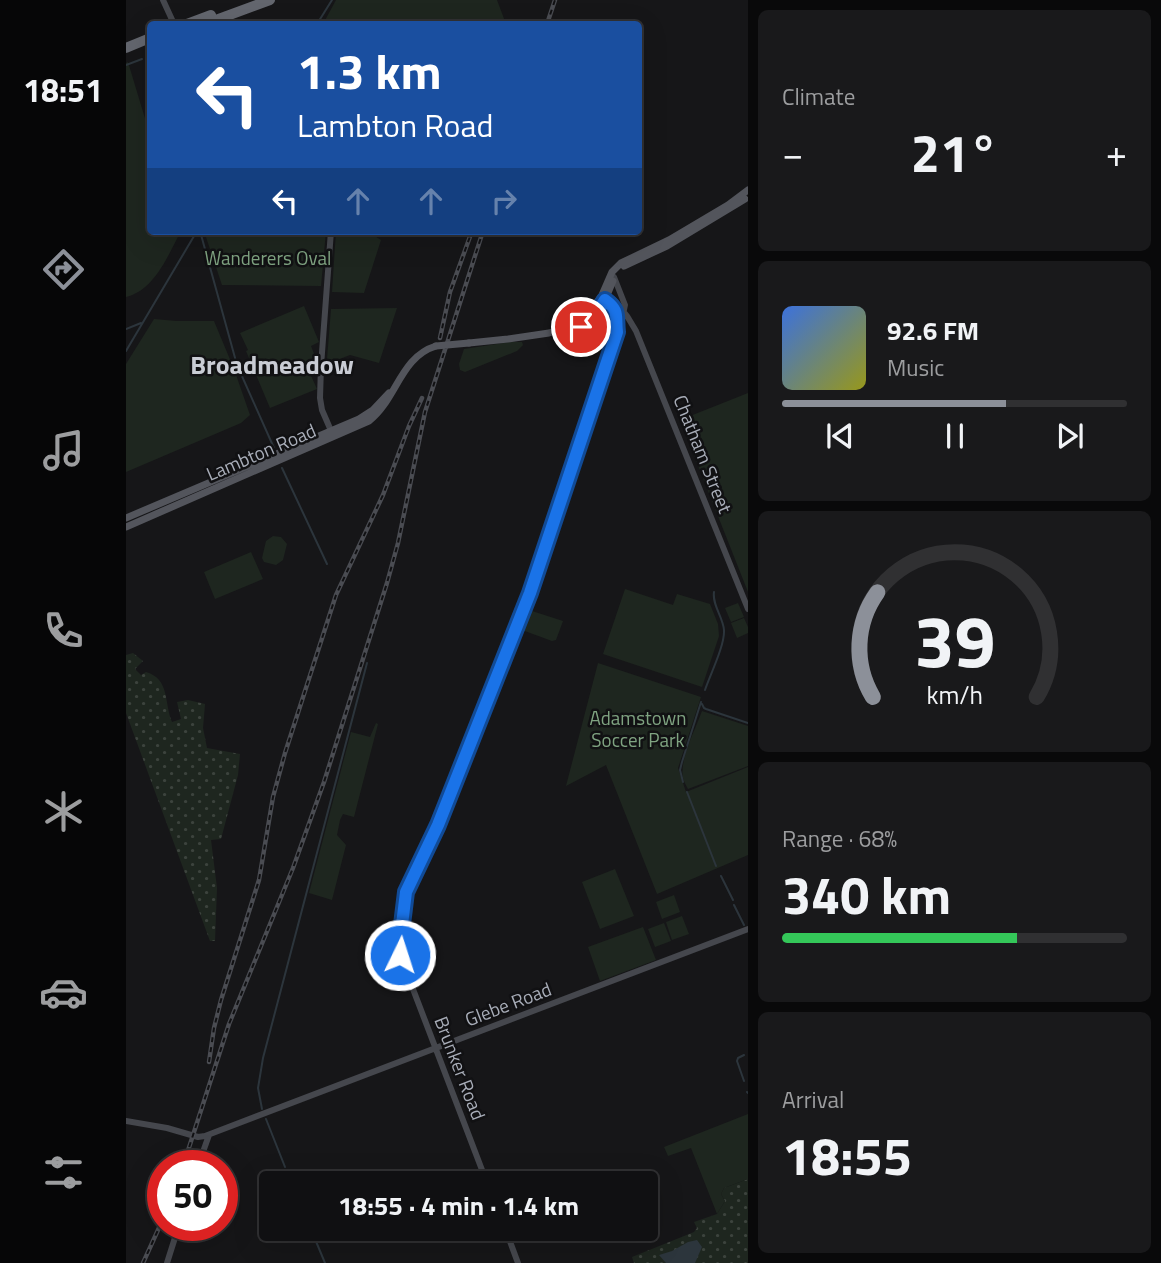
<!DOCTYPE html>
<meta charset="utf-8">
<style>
body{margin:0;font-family:"Titillium Web",sans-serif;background:#19191b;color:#f1f3f6;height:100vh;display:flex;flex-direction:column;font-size:26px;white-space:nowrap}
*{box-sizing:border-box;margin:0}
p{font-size:23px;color:#9c9d9f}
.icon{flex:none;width:38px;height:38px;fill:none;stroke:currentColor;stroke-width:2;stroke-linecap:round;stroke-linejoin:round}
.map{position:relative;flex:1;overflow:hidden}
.drawer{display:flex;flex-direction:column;gap:10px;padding:10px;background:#09090a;width:413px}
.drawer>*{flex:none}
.hud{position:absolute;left:21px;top:21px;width:495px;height:214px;border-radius:7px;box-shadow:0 7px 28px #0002,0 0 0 2px #303032;background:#1a4fa0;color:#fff;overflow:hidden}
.speed{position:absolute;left:21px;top:1150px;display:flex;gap:14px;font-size:35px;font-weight:700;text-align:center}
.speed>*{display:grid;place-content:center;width:91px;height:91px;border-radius:50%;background:#101012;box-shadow:0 7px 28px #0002,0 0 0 2px #303032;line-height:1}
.speed .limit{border:10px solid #d22;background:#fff;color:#111}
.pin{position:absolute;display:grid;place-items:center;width:60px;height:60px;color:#fff;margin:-30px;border:4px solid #fff;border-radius:50%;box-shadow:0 2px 7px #0007}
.me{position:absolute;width:77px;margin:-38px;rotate:4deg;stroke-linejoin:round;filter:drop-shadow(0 0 5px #0008)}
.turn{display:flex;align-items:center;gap:24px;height:147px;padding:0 35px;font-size:32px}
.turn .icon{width:91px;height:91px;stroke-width:2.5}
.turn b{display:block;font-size:49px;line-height:60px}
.lanes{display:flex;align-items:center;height:66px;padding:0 35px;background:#0003;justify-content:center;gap:35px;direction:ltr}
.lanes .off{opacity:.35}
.big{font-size:52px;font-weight:700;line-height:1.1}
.drawer .card{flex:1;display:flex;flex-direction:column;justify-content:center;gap:10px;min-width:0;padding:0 24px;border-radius:10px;background:#19191b}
.drawer .dial{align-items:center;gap:0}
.dial svg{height:182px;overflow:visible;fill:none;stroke:#303032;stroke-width:7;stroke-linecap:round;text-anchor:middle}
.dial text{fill:#f1f3f6;stroke:none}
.song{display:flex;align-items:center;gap:21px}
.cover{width:84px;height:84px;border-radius:10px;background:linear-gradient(135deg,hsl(220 70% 55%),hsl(60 70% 35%))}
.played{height:7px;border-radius:4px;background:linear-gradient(90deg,#8c9099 65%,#303032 65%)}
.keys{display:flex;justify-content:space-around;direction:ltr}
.heat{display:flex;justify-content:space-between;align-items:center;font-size:38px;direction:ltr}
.charge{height:10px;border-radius:5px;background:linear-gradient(90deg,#34c759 68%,#303032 0)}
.trip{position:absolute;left:133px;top:1171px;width:399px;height:70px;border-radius:7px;background:#101012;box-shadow:0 7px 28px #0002,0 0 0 2px #303032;font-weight:700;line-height:70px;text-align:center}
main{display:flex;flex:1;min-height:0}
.tab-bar{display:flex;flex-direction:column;width:126px;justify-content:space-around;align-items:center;background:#060607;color:#9c9d9f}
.tab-bar .icon{width:49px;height:49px}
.tab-bar .selected{color:#8c9099}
.tab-bar b{font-size:32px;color:#f1f3f6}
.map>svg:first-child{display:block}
</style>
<main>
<nav class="tab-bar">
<b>18:51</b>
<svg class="icon selected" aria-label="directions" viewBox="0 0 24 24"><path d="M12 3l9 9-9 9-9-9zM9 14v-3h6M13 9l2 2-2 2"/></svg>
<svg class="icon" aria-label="music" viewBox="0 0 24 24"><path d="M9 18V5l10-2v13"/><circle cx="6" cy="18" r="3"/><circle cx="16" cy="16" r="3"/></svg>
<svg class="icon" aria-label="phone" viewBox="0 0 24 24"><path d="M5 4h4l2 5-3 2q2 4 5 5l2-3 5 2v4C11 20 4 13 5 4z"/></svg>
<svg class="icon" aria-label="climate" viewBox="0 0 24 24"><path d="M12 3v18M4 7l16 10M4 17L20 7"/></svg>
<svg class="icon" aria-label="car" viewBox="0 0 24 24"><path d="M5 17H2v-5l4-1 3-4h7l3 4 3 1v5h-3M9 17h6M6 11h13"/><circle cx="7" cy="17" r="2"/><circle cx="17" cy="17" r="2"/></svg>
<svg class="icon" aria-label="filters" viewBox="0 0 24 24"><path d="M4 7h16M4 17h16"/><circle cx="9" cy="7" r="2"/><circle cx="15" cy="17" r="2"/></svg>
</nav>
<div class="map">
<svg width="622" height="1263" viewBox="0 0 622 1263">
<defs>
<pattern id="grass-dots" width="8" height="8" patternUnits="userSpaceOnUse" patternTransform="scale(1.75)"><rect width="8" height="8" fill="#1e261f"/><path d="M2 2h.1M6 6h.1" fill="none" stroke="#3c433d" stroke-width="1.8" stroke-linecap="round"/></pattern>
</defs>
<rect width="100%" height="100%" fill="#161618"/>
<path fill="url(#grass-dots)" d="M7,653L17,661L9,669L15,675L20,672C44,679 38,703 46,722L55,719L51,702L62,700L79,704L77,728L81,748L114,754L112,775L95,839L85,840L91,888L89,941H84L0,713V655Z
M622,1179V1263H508L506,1257L568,1232L571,1228L568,1222L591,1214L599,1201L595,1194L598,1188Z"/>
<path fill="#1e261f" d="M210,0H371L380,24H197Z
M2,62L24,135V231H55C42,255 29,290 0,297V63Z
M78,231H200L195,286L96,285Z
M210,231H241L255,240L238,293L206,292Z
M178,306L193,342L185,346L192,364L182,369L191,389L144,408L120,351L122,350L114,333Z
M271,308L253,363L224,355L211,360L201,359L205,309Z
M28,319L50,321H88L108,369L124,415L115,423L0,472V364Z
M384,342H396L397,345L391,351L339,372L334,370L333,364L338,349Z
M622,393V592L554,420Z
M147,536L155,537L161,544L157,560L150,565L138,562L136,558L140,541Z
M125,552L137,579L89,599L78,572Z
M499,589L547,605L551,594L584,604L592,624L593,636L576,687L477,654Z
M612,603L618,617L605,622L599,608Z
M403,610L437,621L430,640L426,641L396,630Z
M618,618L622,627V633L611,638L605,623Z
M472,663L575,697L552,768L560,792L622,767V855L531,894L480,765L440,786Z
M576,711L622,726V766L562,789C560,785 558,782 557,778C553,760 570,728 576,711Z
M250,723L252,724L228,817L217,814L214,820L211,835L220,845L206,900L183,893L225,732L244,737Z
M489,869L508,916L474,929L456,882Z
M548,895L554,912L536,919L530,902Z
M556,916L563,934L546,940L540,922Z
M538,923L545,941L529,947L522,929Z
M517,927L530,960L474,981L462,947Z
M622,1114V1179L598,1188L595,1194L599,1201L591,1214L565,1148L542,1156L538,1147Z"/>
<path fill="#2c353c" d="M571,1240L576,1247L569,1263H540L533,1255L546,1251L562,1242Z"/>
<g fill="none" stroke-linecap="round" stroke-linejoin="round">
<path stroke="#2c353c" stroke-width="2" d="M191,24L206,0
M0,65L16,59
M74,231L111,365L148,448
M0,329L15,323
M0,351L71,231
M156,468L201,564
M579,690C584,675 599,645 598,630C597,617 586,605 588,592
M576,704L578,708L580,709L622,723
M557,782L554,770L556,762L575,702
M561,792L590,866
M595,876L607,900
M608,905L618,925
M618,1055L612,1058L611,1061L618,1081
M621,1092L622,1093
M136,1109L132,1088L137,1058L241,663
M140,1119L159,1167
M161,1174L164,1183
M283,1183L294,1179
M182,1228L189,1239L199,1263"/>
<path stroke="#45474d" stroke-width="6" d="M37,0L48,24
M205,231L195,366L194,398L196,410L206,433
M478,295H481L489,301L501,316L510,331L622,609
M477,297L490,312V330
M0,1121L41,1128L72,1137L79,1136L622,929
M72,1166L83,1135
M361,1183L274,955L273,949L280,892L312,825L404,593L491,332L494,329L499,305L488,277
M379,1228L392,1263
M41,1263L53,1225"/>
<path stroke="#53555c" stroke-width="7" d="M498,266L541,246L619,199
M435,335C466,325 476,309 487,281
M343,343L382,339L423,333L447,325L465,310L476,295L486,272L495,263L543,240L602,205L622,190
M0,518L233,419L247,410L263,393
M0,527L243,421C271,399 274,357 310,346"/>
<path stroke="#63666e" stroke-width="10" d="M61,24L85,15
M79,24L144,0
M0,48L24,38"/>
<defs>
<path id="rail" d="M421,24L429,0
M314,338L324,292L346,231
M83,1062L88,1028L95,1000L133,880L147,797L159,753L210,595L257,495L283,426L296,398
M57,1166L103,1024L167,868L198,782L261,583L272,543L299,412L357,231
M17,1263L37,1219"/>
</defs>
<use href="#rail" stroke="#4a4c52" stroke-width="4.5"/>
<use href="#rail" stroke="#111113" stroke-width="2" stroke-dasharray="5" stroke-linecap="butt"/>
<path stroke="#53555c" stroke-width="7" d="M310,346L343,343"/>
</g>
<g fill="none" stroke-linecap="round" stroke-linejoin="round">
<defs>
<path id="route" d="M274,955L273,949L280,892L312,825L404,593L491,332C489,316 494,311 479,300L470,314L455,327"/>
</defs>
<use href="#route" stroke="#114b97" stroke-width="18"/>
<use href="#route" stroke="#1a73e8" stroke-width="12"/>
</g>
<g text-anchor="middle" stroke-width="5" stroke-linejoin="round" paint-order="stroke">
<g font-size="19" fill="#7fa381" stroke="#111113">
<text x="142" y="265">Wanderers Oval</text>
<text x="512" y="725">Adamstown<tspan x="512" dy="22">Soccer Park</tspan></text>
</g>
<g font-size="19" fill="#a8adb8" stroke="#111113">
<text transform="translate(135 452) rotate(-23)" y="7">Lambton Road</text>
<text transform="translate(577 454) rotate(68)" y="7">Chatham Street</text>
<text transform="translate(382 1004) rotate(-21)" y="7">Glebe Road</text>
<text transform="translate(334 1068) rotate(69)" y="7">Brunker Road</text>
</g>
<g font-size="26" font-weight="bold" fill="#c9ccd4" stroke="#111113">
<text x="146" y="374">Broadmeadow</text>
</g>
</g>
</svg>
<div class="speed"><div class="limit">50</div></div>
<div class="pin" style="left:455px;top:327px;background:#d93025"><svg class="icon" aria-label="arrive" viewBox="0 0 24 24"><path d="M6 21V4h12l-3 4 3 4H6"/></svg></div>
<svg class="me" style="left:274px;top:955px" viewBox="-20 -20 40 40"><circle r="17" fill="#1a73e8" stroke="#fff" stroke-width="3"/><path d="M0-11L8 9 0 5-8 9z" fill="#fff"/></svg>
<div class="trip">18:55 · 4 min · 1.4 km</div>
<div class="hud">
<div class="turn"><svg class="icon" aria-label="left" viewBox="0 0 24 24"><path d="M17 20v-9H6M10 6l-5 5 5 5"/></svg><div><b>1.3 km</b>Lambton Road</div></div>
<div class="lanes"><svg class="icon" aria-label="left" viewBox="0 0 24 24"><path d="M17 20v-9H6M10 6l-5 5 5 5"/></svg><svg class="icon off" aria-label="ahead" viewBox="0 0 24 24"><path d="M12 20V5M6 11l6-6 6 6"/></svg><svg class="icon off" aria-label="ahead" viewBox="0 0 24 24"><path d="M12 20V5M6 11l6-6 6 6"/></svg><svg class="icon off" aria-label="right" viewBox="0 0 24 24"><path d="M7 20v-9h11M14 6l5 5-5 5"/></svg></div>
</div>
</div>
<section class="drawer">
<div class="card"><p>Climate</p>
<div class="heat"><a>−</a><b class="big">21°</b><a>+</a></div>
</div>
<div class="card">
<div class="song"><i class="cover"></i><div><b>92.6 FM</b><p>Music</p></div></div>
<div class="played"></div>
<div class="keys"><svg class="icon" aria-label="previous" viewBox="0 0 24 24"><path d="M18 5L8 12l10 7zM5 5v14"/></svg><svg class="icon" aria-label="pause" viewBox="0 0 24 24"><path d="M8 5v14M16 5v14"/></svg><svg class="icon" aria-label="next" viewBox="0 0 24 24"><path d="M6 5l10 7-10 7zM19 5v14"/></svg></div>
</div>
<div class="card dial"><svg viewBox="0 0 100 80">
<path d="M14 69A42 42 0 1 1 86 69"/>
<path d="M14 69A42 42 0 0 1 16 23" stroke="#8c9099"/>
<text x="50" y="56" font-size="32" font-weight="700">39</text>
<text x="50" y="72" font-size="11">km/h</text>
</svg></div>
<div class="card"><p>Range · 68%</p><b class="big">340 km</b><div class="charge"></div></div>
<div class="card"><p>Arrival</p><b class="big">18:55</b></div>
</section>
</main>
